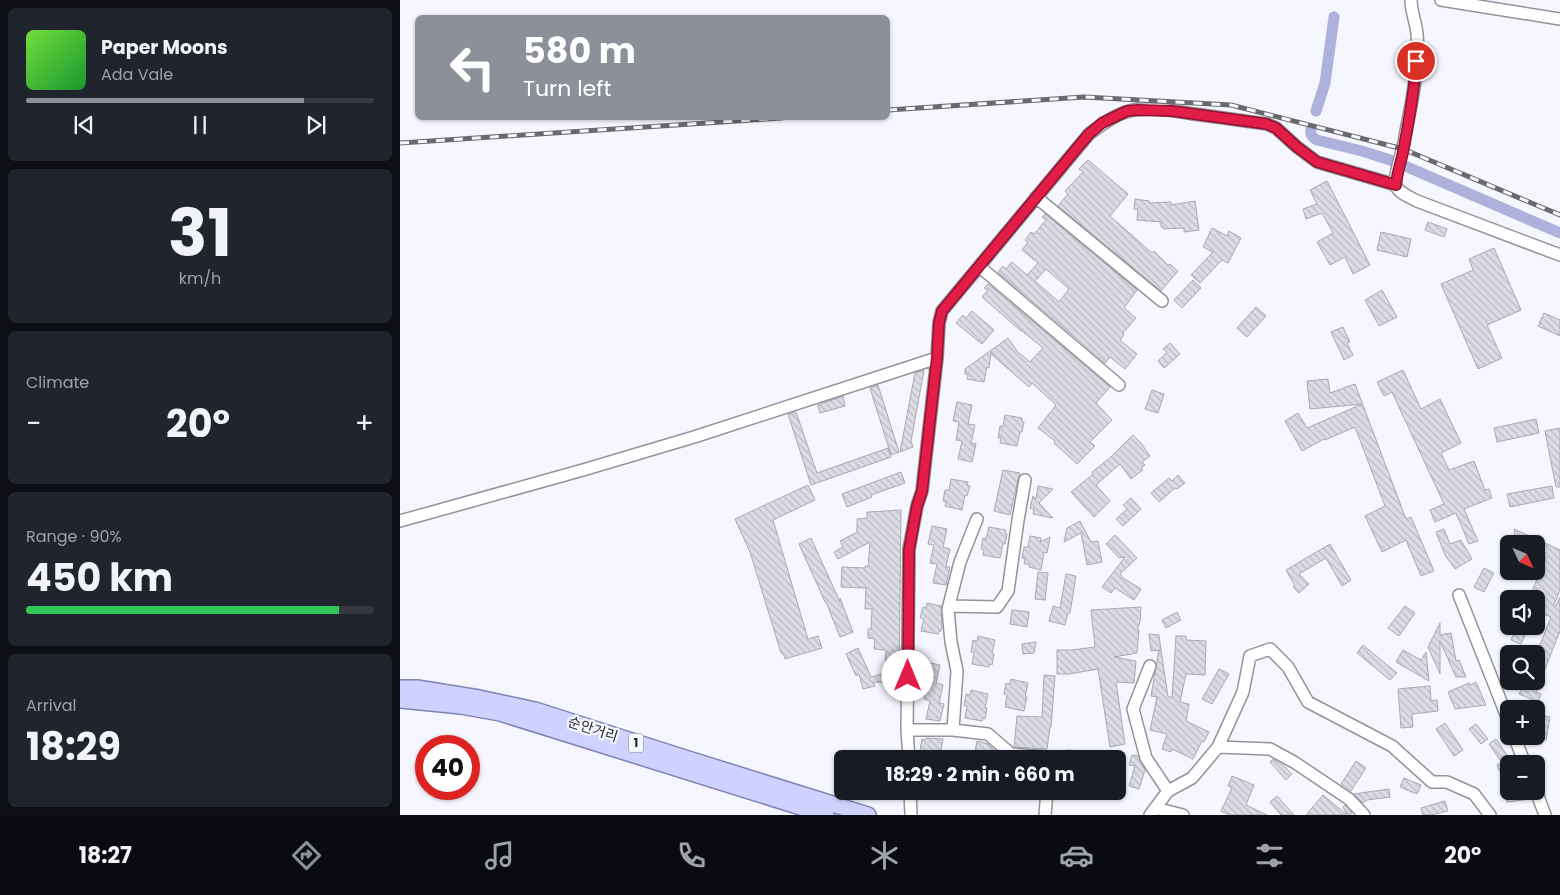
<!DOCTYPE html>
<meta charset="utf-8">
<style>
body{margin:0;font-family:Poppins,"Noto Sans KR",sans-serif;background:#20242c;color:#f1f3f6;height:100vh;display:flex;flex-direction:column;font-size:19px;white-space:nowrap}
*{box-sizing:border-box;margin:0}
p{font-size:16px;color:#9ea1a6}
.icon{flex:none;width:28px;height:28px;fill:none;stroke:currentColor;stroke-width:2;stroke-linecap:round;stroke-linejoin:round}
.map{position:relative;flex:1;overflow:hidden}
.sheet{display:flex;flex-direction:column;gap:8px;padding:8px;background:#0d0f14;width:400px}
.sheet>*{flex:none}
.hud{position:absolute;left:15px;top:15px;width:475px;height:105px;border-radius:8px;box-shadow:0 1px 4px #0004;background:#8c9099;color:#fff;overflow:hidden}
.needle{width:32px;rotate:134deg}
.tools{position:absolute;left:1100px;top:535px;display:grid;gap:10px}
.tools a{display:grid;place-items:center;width:45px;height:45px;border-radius:8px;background:#171b24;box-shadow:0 1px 4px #0004;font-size:25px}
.speed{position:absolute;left:15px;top:735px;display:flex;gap:10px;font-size:25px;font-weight:700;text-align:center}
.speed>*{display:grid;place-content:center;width:65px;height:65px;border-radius:50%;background:#171b24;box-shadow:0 1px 4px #0004;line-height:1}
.speed .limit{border:8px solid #d22;background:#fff;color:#111}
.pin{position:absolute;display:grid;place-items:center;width:42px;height:42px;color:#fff;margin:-21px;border:2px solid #fff;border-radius:50%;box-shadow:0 1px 5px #0007}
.me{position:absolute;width:55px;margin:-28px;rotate:0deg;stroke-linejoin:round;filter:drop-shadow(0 0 4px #0008)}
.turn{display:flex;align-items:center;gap:18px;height:105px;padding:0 25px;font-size:22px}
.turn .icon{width:65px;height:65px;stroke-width:2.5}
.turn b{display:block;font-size:35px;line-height:42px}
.big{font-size:38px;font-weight:700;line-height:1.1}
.sheet .widget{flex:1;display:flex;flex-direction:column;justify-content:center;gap:8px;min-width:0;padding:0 18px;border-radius:8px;background:#20242c}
.sheet .dial{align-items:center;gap:0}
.dial b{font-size:65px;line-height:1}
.song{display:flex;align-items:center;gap:15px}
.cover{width:60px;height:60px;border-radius:8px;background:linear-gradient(135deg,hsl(100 70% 55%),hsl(130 70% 35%))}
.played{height:5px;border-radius:2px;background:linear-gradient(90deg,#8c9099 80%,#363941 80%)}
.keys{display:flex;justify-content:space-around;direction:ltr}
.heat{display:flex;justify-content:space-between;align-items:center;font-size:28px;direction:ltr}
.charge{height:8px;border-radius:4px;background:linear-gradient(90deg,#34c759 90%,#363941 0)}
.trip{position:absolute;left:434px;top:750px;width:292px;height:50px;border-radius:8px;background:#171b24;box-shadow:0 1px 4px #0004;font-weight:700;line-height:50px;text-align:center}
.tabs{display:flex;height:80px;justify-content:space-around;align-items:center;background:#090b0e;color:#9ea1a6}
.tabs .icon{width:35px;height:35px}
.tabs .selected{color:#8c9099}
.tabs b{font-size:22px;color:#f1f3f6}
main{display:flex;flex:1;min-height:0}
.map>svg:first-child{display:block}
</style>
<main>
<section class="sheet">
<div class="widget">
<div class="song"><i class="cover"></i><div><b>Paper Moons</b><p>Ada Vale</p></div></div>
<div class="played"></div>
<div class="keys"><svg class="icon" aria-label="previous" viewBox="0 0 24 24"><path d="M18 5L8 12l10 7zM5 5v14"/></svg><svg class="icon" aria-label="pause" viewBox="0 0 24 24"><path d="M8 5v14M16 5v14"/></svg><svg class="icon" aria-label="next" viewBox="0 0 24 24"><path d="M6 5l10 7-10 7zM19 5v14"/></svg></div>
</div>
<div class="widget dial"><b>31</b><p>km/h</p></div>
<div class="widget"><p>Climate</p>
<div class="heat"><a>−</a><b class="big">20°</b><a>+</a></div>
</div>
<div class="widget"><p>Range · 90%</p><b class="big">450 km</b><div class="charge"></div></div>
<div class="widget"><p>Arrival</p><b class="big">18:29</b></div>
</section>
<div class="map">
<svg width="1160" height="815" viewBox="0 0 1160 815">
<defs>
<pattern id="building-back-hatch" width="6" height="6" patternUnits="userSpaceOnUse" patternTransform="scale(1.25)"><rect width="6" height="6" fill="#dbdce4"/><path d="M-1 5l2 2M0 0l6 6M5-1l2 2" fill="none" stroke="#bcbdc4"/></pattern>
</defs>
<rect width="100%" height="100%" fill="#f5f6fe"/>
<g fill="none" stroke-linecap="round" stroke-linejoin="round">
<path stroke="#adb1dc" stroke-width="11" d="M916,111L925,83L934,17
M911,129C910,135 912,137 917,140L962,151L993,161
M1005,166L1160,233"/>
</g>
<path fill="url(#building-back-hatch)" stroke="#a8a9b0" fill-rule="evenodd" d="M688,160L728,194L710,216L752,253L754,251L768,265L770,264L778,271L761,291L658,206L668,194L665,191L683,172L679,169Z
M927,181L970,265L953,274L945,257L930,265L917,242L933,233L922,213L906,219L903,209L917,204L910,190Z
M735,199L749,201V203L771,202V205L795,201L799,230L784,232V228L763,229V227H761V222L737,220L738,209H734Z
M645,214L737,290L724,308L736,318L723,333L724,335L720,340L737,354L725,369L710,357L705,363L598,272L603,266L606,269L612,262L627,275L638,263L622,250L628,242L625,240L631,232L634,234L646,220L642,217ZM646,269L669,289L659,302L635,281Z
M1028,222L1047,229L1044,237L1025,230Z
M812,228L827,236L829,231L841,238L828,263L822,260L800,283L791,275L813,252L803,247Z
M981,232L1011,239L1007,257L977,250Z
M1094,248L1121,310L1087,325L1102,358L1078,369L1041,284L1073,270L1069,259Z
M793,280L801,288L782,308L774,300Z
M588,284L710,387L696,403L712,420L690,442L695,446L677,464L654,443L655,441L638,428L656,405L632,383L629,387L591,354H593L591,352L589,368L587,367L584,382L567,379L568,375L565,374V369L608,338L617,351L630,362L643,348L621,330V331L582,297L588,290L584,288Z
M982,290L997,317L979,326L965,300Z
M856,307L866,316L847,337L837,328Z
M572,311L594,330L582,344L556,323L563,315L566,318Z
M1144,313L1160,320V336L1138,326Z
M943,327L950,342L947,343L953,355L944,360L931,332Z
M770,343L780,354L764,368L758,361L767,352L763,349Z
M524,370L511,441L513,447L500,452L515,373Z
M1003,370L1021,409L1040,399L1061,443L1041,453L1049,470L1074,461L1085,490L1089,489L1092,498L1064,509L1078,541L1069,544L1056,513L1035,522L1030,510L1044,504L992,392L984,396L977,382Z
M928,379L930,393L955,384L1006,519L1011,517L1034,571L1021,576L1006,540L982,552L965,516L985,506L955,427L925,440L924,439L902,451L885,421L898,413L907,428L962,404L910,409L907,381Z
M478,385L499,452L491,455L470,388Z
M752,390L764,394L758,413L745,409Z
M443,396L445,406L420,413L418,405Z
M557,402L572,405L568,424L575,425L571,443L576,444L572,462L558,459L562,441L556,440L559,422L553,421Z
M396,412L417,473L488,448L491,457L411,485L388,414Z
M605,415L622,418V422H624L622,432H620L617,446L600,443L601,438H598L600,426L603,427Z
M1136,419L1139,433L1097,442L1094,428Z
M1160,428V487H1156L1145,431Z
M733,435L741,443L750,456L742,462L745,465L741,468L743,470L731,479L720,464L696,485L710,501L694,517L671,492L693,474L692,472L711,457Z
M603,470L620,473L618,479L610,515L594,511Z
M501,472L505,483L471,495L472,497L447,507L442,494Z
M778,475L785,483L777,489L775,488L759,502L751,493L769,478L772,481Z
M551,479L568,482L567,485L570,486L567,496L565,495L562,510L545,506L546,502L543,501L545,490H549Z
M408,485L415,500L373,520L408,639L418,636L422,648L385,659L383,653H381L350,552L335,519Z
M638,486L653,489L639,503L653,518L633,514L634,509L630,508L633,496L636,499Z
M1152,486L1154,498L1110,507L1107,494Z
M731,498L741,509L723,526L716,519L727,509L723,505Z
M501,510L499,683L473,682L475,686L463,689L459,674L456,676L446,654L458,648L471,677L485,673L486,650L474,649L475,639L468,638V629H471L472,609H465L466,588L441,587L442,567L465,568V566L468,567L470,542L438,559L434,552L443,547L440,541L457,532V519L467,518V512Z
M680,521L691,542L698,541L702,562L687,565L681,533L664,542L667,528Z
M532,526L547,529L543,547L550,549L546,567H550L546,585L533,583L537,564L530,563L534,545L528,544Z
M589,527L606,530L605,534H607L605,544H603L600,558L583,555L584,550L581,549L583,538L586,539Z
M1044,529L1050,544L1061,540L1072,559L1055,569L1045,555L1036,532Z
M1114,529L1160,550V590L1154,605L1156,606L1160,597V631L1136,692L1141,694L1138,702L1119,694L1126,681H1136V655L1151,617L1136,611V599H1129L1146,557L1136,553V544H1116Z
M715,535L737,558L720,574L723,578L741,589L734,600L715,588L711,593L702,587L725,557L719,558L706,544Z
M630,536L641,538L640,542L650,537L647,553L644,552L641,570L629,567V564H624L625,559L622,558L624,547H628Z
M411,538L440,602V598L453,632L440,637L426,602H425L399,544Z
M930,544L951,580L942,586L926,558L899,574L909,584L899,593L893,587L895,586L886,570Z
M1084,568L1094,573L1084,592L1074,587Z
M638,572L648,573L645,600L635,599Z
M666,574L676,576L670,613H668L665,625L649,621L653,606L660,608Z
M527,603L541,606L542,627L541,631H539L538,634L521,631L524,619L520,618L523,607L526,608Z
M1005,606L1015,613L999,636L988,628Z
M741,607L740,622L737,630H739L737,653L714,657L736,661L734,683L716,682L725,744L710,747L698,669L669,674H657V650H672L695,647L691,610Z
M612,610L629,612L627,627L610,624Z
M777,612L781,620L766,628L762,620Z
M1040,623V635L1051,633L1056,661L1059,660L1066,677H1056L1040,641V674L1028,647Z
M1117,626H1129L1121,644L1111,640Z
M749,634L759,635L761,650L751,651Z
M578,636L595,640L592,654H594L592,665L589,664V667L572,664L574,652H571L573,640L577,641Z
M776,636H786V640L806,641L805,675L786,674L780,702L789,704L786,721L809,732L804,742L802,741L793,759L772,749L771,752L762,749L767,734L750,730L757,697L751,696L759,650H761L768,697H772Z
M636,642L634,653L623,654L622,644Z
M963,645L997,673L990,680L957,653Z
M1003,650L1021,660L1026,652L1029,681L996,662Z
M525,662L540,665L536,683L543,685L539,703L544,704L540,721L526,719L530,701L524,699L527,681L521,680Z
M819,669L829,674L812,704L802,699Z
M644,675L655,676L651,727H650L647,749L614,747L617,716L642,717Z
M611,679L628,683L625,697H627L624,711L605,707L607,695L604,694L606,683L610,684Z
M1076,682L1086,705L1055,709L1048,692L1069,683L1070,685Z
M1030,686L1031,701L1037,700L1038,711L1012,714L1013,727L1001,728L998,689Z
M571,690L588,694L585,708H587L585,719L583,718L582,721L565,718L567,706H564L566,694L570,695Z
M1141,715L1150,717L1146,740L1137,739Z
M1045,723L1063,750L1054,756L1036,729Z
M1076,724L1088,739L1081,744L1069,729Z
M526,738L543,739L539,759H522L523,752L520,751L522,739L526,740Z
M1096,739L1109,758V791H1129L1131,799L1107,802L1105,791H1109L1097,765L1102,763L1089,744Z
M577,741L588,744L593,749L591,759L574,757Z
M667,750L701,752V759H667Z
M732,755L738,756L745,770L739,789L729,786L735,766L729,765Z
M873,759L883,765L892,774L886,780L870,762Z
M956,761L966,768L951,791L941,784Z
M832,776L854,785L846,805L867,815H829L821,811L832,788L828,786Z
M1004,778L1021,785L1017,794L1000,787Z
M989,789L990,797L967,800L963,803L954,794Z
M923,795L947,815L943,807L945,805L952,813L950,815H906Z
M877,796L894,815H881L870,802Z
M1045,801L1048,811L1031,815H1023L1021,808Z"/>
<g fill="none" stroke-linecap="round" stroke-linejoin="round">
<defs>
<path id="minor" d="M1011,0C1011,12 1016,22 1017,34C1020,68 1011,103 1005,137C1004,148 993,176 996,186C1000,194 1010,197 1017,201L1160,255
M1041,0L1160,19
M636,197L762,301
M580,267L719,385
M0,521L183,470L294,437L537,358
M1059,595L1109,722
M549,606L597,607L608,591L618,520L625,480
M750,666L733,709L746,758L768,791L792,778L818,747L843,692L850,656L870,649L888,667L908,702L992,746L1032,782H1047L1074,794L1090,815
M507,730H553L557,671L551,642L548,609L560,562L577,519
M553,730L588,734L611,754L648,757V759
M1114,736L1125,764
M818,747L870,749L894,762L949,799L964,815
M509,759L507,730L509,549L517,506L522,491L537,358L539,323L542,311L689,134C701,125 714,115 729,111C748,106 775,111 794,114C819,117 843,121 867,124L876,128L897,147L917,162L996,185
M510,791L511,815
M1136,791L1145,815
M755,808L783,815
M645,815L647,791
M750,815L768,791"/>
<path id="major" d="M0,688H17L79,698L135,710L285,758L468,815
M0,700L61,706L100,713L426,815"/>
</defs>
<use href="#minor" stroke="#93949b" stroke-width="14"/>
<use href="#major" stroke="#7f82b3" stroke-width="18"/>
<use href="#minor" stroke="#fff" stroke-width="11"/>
<use href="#major" stroke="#cfd2fe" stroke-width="15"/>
<defs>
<path id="rail" d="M488,110L684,97L831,105L1003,149L1160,215
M0,143L382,118"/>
</defs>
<use href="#rail" stroke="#696a6e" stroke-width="5"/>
<use href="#rail" stroke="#f5f6fe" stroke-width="3" stroke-dasharray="9" stroke-linecap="butt"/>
</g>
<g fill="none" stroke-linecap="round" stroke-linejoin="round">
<defs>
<path id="route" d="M508,676L509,550L517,506L522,491L537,358L539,323L542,311L678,147L689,134L702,123L727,111L738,110L772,111L867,124L876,128L897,147L917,162L996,185C997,171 1002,160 1004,147C1009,119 1015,90 1016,61"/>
</defs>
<use href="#route" stroke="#92132f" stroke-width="12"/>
<use href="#route" stroke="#e11d48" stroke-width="9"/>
</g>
<g text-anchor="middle" stroke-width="4.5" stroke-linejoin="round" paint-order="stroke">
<rect fill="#f5f6fe" stroke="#636469" stroke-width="1" x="228.5" y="733.5" width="15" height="19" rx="4"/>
<g font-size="12" font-weight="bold" fill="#252629">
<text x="236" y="747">1</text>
</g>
<g font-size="14" fill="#252629" stroke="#f5f6fe">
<text transform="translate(193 729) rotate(18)" y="5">순안거리</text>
</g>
</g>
</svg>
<div class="tools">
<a><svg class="needle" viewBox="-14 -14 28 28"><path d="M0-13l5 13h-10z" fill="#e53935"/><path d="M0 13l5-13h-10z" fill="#9ea1a6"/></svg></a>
<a><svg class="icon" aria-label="sound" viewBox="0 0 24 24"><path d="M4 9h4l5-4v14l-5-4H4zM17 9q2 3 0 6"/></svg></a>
<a><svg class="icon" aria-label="search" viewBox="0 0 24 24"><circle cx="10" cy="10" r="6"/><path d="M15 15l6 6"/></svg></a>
<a>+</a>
<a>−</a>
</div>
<div class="speed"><div class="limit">40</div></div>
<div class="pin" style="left:1016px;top:61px;background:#d93025"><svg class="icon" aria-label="arrive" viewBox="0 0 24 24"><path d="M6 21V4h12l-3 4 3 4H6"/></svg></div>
<svg class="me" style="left:508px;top:676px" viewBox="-20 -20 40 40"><circle r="19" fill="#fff"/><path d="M0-13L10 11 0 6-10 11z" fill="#e11d48"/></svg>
<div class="trip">18:29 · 2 min · 660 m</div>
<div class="hud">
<div class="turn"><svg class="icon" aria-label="left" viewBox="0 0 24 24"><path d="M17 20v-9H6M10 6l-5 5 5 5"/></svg><div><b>580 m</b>Turn left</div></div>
</div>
</div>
</main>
<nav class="tabs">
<b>18:27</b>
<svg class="icon selected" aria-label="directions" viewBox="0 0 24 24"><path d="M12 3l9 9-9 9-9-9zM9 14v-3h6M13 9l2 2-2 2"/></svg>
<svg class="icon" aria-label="music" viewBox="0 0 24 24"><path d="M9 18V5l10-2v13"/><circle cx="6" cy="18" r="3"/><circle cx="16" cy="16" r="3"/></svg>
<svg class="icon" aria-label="phone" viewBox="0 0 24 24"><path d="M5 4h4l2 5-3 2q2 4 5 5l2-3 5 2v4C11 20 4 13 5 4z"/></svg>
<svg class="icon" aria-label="climate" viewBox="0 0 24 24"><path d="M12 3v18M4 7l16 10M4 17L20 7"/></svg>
<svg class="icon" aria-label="car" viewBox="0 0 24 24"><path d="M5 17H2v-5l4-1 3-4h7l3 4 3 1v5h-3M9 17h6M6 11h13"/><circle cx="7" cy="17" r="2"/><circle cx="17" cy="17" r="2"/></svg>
<svg class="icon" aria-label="filters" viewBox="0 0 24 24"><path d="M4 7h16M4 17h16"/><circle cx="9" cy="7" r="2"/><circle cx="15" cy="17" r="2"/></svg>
<b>20°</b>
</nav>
